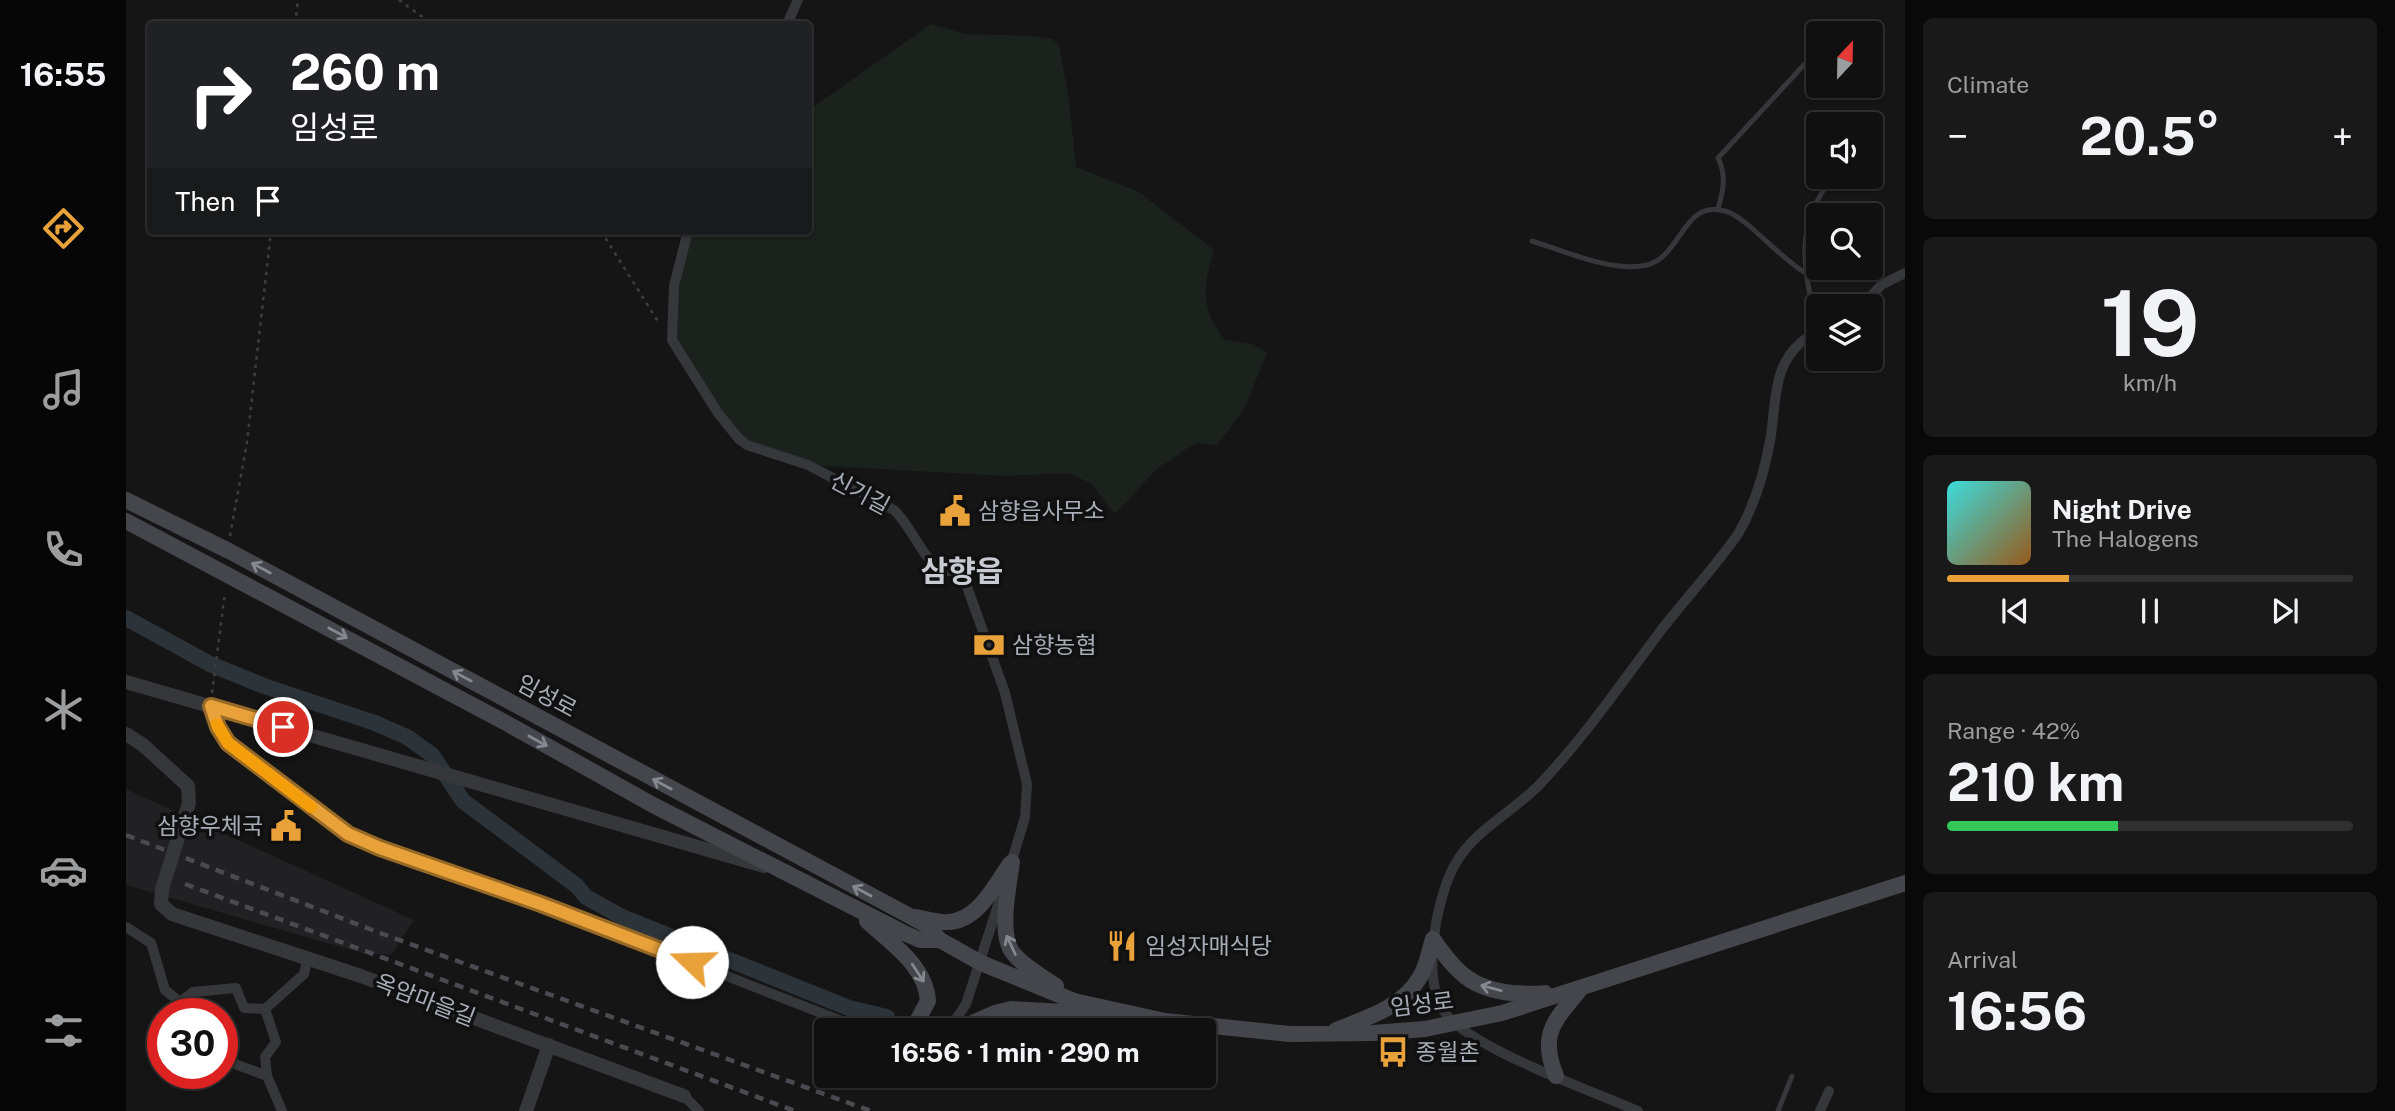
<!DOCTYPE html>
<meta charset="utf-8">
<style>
body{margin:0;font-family:"Public Sans","Noto Sans KR",sans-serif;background:#191919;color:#f1f3f6;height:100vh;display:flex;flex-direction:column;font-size:26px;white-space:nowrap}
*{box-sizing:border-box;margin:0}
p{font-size:23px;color:#9c9d9f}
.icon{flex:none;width:38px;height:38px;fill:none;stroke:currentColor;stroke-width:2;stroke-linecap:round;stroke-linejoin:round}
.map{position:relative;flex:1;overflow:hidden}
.side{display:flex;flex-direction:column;gap:18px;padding:18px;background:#090909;width:490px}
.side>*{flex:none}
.top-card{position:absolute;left:21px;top:21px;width:665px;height:214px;border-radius:7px;box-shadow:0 2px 5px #0004,0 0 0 2px #303030;background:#202124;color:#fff;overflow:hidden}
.needle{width:46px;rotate:22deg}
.controls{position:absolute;left:1680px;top:21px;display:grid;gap:14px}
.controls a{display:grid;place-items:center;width:77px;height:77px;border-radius:7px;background:#101010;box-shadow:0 2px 5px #0004,0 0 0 2px #303030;font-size:35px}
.speed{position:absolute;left:21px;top:998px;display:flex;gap:14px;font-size:35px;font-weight:700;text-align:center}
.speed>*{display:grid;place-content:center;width:91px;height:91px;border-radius:50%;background:#101010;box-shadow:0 2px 5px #0004,0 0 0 2px #303030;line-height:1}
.speed .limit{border:10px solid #d22;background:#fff;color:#111}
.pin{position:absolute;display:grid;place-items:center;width:60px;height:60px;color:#fff;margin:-30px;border:4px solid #fff;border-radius:50%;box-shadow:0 2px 7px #0007}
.me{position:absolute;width:77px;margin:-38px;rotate:291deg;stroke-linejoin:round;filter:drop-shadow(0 0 5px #0008)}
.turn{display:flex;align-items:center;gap:24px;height:147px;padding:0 28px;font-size:32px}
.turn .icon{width:91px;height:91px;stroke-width:2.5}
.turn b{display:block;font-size:49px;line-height:60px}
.then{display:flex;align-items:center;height:66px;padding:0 28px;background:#0003;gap:14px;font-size:26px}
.big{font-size:52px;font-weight:700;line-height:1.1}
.side .card{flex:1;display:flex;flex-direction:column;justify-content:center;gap:10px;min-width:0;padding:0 24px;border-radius:10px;background:#191919}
.side .dial{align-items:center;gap:0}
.dial b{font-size:91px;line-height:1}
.song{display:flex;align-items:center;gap:21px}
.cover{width:84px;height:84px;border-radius:10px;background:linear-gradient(135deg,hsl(180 70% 55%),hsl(30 70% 35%))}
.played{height:7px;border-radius:4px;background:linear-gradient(90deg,#e9a13a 30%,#303030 30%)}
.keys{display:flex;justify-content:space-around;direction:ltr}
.heat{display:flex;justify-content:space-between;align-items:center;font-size:38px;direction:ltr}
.charge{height:10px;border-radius:5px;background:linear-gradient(90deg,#34c759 42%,#303030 0)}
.trip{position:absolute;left:688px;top:1018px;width:402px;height:70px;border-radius:7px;background:#101010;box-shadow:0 2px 5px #0004,0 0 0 2px #303030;font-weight:700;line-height:70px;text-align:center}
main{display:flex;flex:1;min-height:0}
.menu{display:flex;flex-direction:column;width:126px;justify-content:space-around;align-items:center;background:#060606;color:#9c9d9f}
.menu .icon{width:49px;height:49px}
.menu .current{color:#e9a13a}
.menu b{font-size:32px;color:#f1f3f6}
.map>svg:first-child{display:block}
</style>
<main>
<nav class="menu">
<b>16:55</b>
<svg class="icon current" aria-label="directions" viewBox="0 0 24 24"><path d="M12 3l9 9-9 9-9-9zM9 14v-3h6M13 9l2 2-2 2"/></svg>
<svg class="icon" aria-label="music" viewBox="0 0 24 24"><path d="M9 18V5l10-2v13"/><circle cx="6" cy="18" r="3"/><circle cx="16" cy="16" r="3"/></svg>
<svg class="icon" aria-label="phone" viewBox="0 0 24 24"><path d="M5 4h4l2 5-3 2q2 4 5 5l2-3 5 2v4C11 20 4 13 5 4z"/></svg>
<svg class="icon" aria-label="climate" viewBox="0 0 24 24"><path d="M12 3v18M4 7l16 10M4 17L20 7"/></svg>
<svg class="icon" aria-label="car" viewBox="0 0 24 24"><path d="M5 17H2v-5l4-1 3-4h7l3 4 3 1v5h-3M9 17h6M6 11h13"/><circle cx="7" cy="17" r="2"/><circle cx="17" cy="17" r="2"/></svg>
<svg class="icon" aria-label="filters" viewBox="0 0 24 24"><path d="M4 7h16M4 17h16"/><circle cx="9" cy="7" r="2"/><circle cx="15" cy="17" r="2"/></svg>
</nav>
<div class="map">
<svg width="1779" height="1111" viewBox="0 0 1779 1111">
<rect width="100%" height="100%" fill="#151516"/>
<path fill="#212123" d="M0,789L26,801L288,920L265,955L236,953L0,885Z"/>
<path fill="#1b211c" d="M805,24L839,34L906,36L927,39L933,46L943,99L950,167L1013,192L1088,250C1077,286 1074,310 1099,340L1126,344L1141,353L1118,409L1091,445L1070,443L1031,469L989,514L966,484L942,473L880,476L682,465L621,445L547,340L548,320L562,231H682L683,110Z"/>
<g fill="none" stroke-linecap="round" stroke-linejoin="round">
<path stroke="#2c343a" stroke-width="16" d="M0,618L84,664L138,686L249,723L281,737L306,755L337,801L451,886L460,897L496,917L723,1008L761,1017"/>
<path stroke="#3c3e42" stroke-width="2.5" stroke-dasharray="3.5 5" stroke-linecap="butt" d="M273,0L306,24
M169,24L172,0
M475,231L533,323
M104,536L121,442L145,231
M86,693L99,592"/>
<path stroke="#36373b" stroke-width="5" d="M1592,209C1597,191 1601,176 1592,158L1688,54
M1406,241C1438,251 1487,273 1521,265C1556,256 1557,199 1599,211C1620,216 1655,260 1680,273
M1692,331C1679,272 1665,229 1707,177
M1652,1111L1666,1076"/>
<path stroke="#36373b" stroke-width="10" d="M661,24L672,0
M562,231L548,286L546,340L592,413L613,439L621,445L682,465L768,510C784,524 801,567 818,571C823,572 829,570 835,570L879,693L901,784L899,817L884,867
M1737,306L1755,285L1779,273
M85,706L92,727L102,743L222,834L254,848L415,903L741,1031
M0,927L25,943L39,990L54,1002L67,992L110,988L118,1008L139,1009L178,974L182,957
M139,1009L150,1042L139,1057L141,1076L156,1111
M815,1031L830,1019L840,1004L875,896
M96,1059L141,1076
M558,1096L573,1111
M1512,1111C1467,1091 1348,1050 1320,1014C1294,980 1310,901 1328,866C1347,830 1388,812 1415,783C1460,735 1497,681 1536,629C1561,597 1589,567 1612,534C1629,505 1638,474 1644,441C1649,415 1647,379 1663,356C1670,345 1681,337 1692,332
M1694,1111L1703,1091"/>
<path stroke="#36373b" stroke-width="14" d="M0,682L638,866
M0,734L17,745L62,786L63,803L57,822
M36,889L35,904L46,914L235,976L558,1096
M400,1111L423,1045"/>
<path stroke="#44464b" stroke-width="16" d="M0,500L103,551L780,914L800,925L814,940L855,963L948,1001L1039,1021L1164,1034L1247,1033L1299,1029L1376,1013L1779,883
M0,521L382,724L527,805L778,933L794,940H814
M886,862C883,885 872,934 887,953C898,967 916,976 930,986
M790,917C800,919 812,923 822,922C852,921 869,885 884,864
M741,921C765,943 800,966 802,1001L790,1023L780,1031
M1307,939C1329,971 1345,989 1386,993C1397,993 1408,995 1419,993
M1210,1030C1241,1018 1277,1007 1294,977C1301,966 1303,951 1307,939
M828,1031L869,1013L885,1009L975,1014
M1430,1076C1412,1032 1430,1020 1456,987"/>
<path stroke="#494b50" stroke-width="4.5" stroke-dasharray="9 7" stroke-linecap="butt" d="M0,835L254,933L745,1111
M59,884L669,1111"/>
<path stroke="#36373b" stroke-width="14" d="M36,889L57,822"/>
</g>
<defs><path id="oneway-shaft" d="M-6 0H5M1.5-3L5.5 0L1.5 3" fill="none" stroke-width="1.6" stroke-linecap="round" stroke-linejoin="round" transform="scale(1.75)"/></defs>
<g stroke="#848991">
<use href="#oneway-shaft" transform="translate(135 568) rotate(-152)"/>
<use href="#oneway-shaft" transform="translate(212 633) rotate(28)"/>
<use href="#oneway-shaft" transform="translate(336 676) rotate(-152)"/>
<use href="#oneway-shaft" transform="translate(412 741) rotate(29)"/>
<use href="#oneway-shaft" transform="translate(536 784) rotate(-152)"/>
<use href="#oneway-shaft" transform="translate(736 891) rotate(-152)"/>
<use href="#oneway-shaft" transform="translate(885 945) rotate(-115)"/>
<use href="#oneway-shaft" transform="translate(792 973) rotate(57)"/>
<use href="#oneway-shaft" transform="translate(1365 988) rotate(-165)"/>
</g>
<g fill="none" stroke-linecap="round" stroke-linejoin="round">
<defs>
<path id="route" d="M157,727L85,706L92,727L102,743L222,834L254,848L415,904L566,962"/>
</defs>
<use href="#route" stroke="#976926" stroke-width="18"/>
<use href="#route" stroke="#e9a13a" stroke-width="12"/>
<path stroke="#f59e0b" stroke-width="12" d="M91,724L102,743L185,807"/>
</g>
<defs>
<symbol id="civic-bare" viewBox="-9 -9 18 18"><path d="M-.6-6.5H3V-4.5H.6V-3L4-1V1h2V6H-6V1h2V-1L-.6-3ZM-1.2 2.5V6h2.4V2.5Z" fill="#e9a13a" stroke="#101011" stroke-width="2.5" paint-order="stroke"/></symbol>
<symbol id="bank-bare" viewBox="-9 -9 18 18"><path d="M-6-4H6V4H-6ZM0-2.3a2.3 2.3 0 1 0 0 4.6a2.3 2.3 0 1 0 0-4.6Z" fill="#e9a13a" stroke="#101011" stroke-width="2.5" paint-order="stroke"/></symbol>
<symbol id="restaurant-bare" viewBox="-9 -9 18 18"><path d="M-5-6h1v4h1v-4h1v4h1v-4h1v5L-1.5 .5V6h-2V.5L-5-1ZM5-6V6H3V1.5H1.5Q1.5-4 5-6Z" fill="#e9a13a" stroke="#101011" stroke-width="2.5" paint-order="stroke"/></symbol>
<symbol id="bus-bare" viewBox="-9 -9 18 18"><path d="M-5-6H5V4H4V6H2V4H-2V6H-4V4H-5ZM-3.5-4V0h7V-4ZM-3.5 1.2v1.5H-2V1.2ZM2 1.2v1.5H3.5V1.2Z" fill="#e9a13a" stroke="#101011" stroke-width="2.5" paint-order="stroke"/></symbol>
</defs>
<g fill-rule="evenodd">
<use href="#civic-bare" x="807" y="489" width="44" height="44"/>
<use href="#bank-bare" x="841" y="623" width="44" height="44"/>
<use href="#civic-bare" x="138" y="804" width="44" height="44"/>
<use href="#restaurant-bare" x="974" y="924" width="44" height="44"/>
<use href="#bus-bare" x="1245" y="1030" width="44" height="44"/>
</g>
<g text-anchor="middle" stroke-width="7" stroke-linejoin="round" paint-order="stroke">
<g font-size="23" fill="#a7adb6" stroke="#101011">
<text transform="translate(734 493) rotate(28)" y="8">신기길</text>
<text transform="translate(421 696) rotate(28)" y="8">임성로</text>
<text transform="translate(299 1000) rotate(21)" y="8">옥암마을길</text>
<text transform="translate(1296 1004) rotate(-7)" y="8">임성로</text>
</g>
<g font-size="23" fill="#a7adb6" stroke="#101011" text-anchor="start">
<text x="852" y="519">삼향읍사무소</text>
<text x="886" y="653">삼향농협</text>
<text x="137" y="834" text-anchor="end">삼향우체국</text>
<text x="1019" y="954">임성자매식당</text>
<text x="1290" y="1060">종월촌</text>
</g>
<g font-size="30" font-weight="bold" fill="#c8cbd2" stroke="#101011">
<text x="836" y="582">삼향읍</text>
</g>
</g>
</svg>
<div class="controls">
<a><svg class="needle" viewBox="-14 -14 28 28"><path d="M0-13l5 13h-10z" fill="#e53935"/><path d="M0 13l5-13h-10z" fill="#9c9d9f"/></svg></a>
<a><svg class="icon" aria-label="sound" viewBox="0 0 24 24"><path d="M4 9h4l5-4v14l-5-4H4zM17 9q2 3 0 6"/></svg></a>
<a><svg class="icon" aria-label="search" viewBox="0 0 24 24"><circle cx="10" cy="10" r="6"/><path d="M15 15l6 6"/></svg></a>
<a><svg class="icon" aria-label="layers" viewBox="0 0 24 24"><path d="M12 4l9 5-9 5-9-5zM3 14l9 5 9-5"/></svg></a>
</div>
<div class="speed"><div class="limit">30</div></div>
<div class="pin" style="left:157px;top:727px;background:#d93025"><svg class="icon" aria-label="arrive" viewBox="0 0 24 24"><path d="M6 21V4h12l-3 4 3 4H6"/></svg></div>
<svg class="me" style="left:566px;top:962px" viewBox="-20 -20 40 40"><circle r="19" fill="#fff"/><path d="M0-13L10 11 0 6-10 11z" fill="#e9a13a"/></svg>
<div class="trip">16:56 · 1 min · 290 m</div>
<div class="top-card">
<div class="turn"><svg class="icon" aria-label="right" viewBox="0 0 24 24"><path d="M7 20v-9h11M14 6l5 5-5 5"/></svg><div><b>260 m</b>임성로</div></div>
<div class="then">Then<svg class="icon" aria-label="arrive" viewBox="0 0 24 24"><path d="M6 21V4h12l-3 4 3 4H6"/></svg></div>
</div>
</div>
<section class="side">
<div class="card"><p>Climate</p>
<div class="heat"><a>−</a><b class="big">20.5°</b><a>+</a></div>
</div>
<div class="card dial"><b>19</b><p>km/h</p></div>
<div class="card">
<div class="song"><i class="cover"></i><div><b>Night Drive</b><p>The Halogens</p></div></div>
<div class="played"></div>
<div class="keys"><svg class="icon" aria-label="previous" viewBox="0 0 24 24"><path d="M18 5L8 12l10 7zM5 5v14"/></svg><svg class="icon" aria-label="pause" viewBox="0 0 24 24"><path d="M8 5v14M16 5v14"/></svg><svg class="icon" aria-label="next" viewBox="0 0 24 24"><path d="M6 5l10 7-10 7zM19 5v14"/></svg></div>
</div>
<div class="card"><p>Range · 42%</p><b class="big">210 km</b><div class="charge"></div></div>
<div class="card"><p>Arrival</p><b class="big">16:56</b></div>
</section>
</main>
